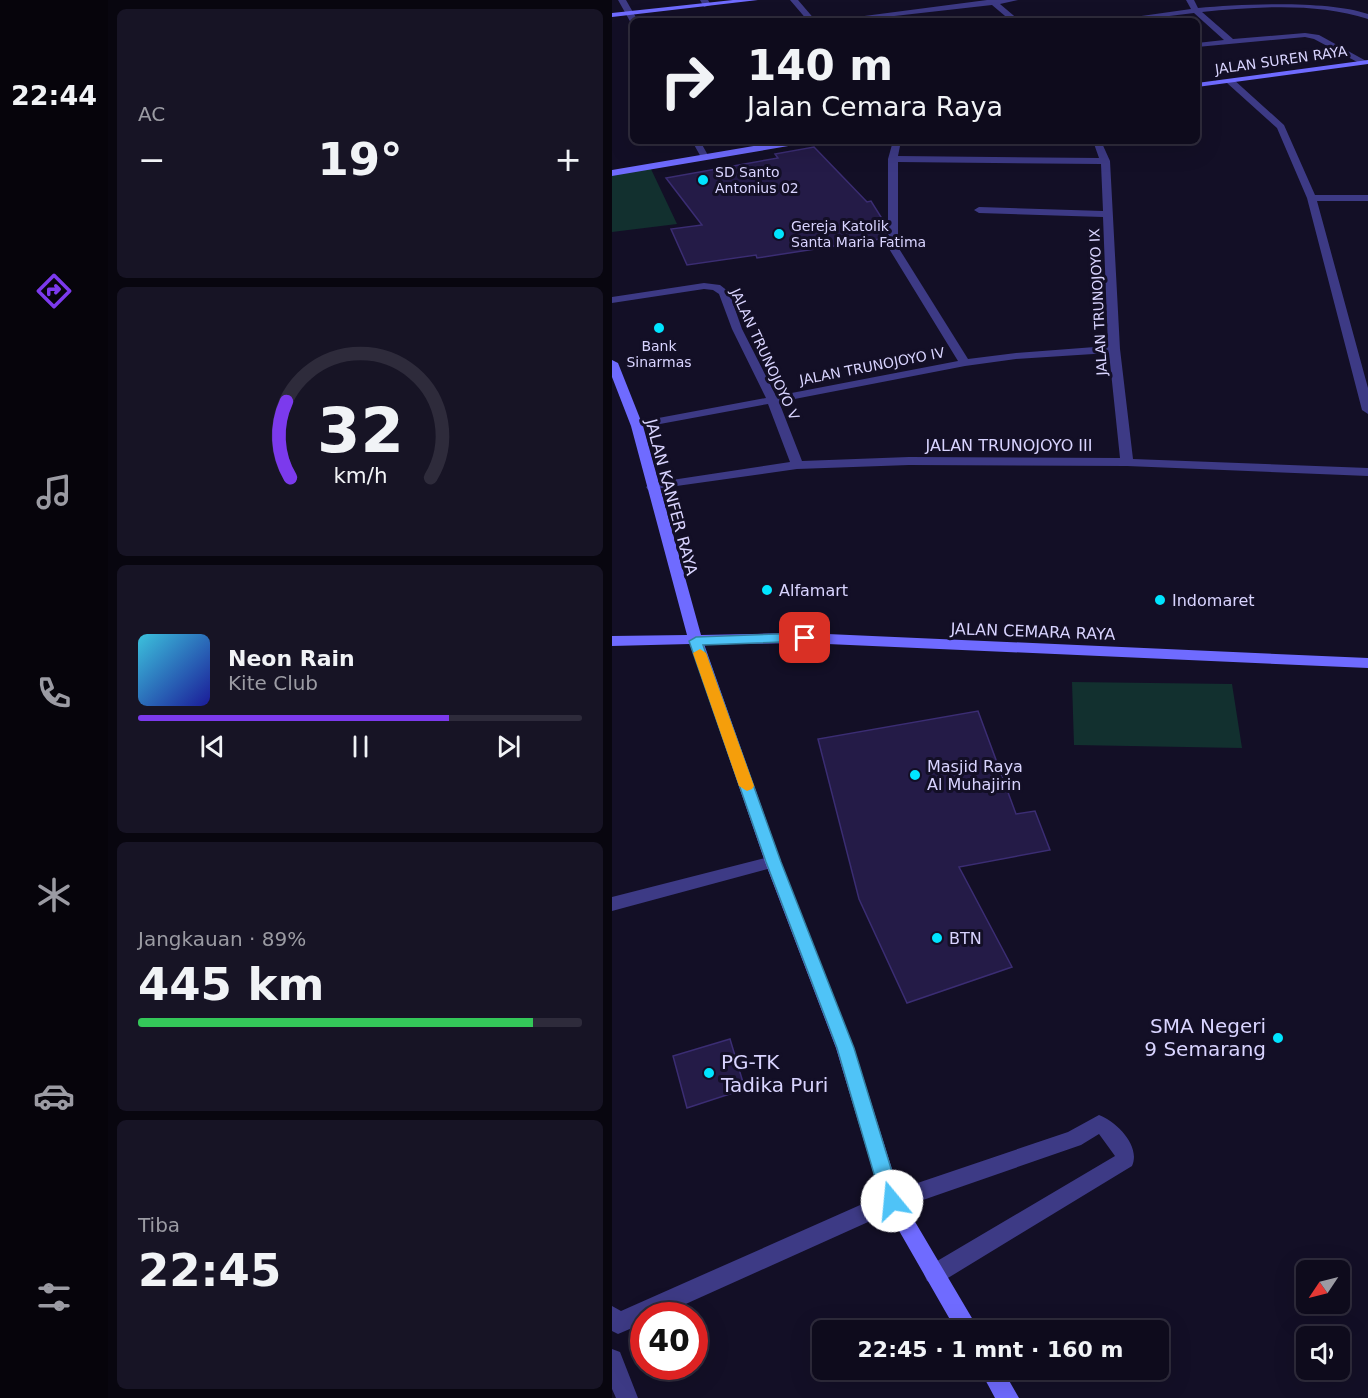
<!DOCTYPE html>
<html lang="id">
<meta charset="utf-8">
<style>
body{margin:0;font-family:"DejaVu Sans",sans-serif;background:#171425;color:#f1f3f6;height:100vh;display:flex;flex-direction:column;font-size:22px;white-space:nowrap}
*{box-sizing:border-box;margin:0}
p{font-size:20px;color:#9b9ba3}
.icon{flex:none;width:33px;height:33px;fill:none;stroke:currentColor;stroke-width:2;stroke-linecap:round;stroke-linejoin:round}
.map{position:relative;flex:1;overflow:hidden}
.panel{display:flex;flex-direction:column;gap:9px;padding:9px;background:#08060f;width:504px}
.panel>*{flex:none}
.top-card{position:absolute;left:18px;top:18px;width:570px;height:126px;border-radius:9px;box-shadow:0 6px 24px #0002,0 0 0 2px #2e2b3b;background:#0e0b1c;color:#f1f3f6;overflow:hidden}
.needle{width:39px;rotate:235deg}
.tools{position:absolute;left:684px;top:1260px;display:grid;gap:12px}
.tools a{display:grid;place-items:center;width:54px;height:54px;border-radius:9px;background:#0e0b1c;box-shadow:0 6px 24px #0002,0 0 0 2px #2e2b3b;font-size:30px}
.speed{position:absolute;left:18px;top:1302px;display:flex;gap:12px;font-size:30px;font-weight:700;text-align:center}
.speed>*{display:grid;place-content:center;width:78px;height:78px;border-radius:50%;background:#0e0b1c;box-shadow:0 6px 24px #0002,0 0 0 2px #2e2b3b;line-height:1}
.speed .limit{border:9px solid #d22;background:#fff;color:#111}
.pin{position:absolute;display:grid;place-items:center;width:51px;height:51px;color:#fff;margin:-26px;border-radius:12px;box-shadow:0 3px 9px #0006}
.me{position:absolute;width:66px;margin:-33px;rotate:343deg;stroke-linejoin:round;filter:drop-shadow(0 0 4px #0008)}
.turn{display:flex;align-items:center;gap:21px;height:126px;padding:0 18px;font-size:27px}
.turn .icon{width:78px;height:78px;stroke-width:2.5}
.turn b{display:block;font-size:42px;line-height:51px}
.big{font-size:45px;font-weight:800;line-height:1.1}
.panel .card{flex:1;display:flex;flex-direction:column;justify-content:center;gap:9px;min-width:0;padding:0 21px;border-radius:9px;background:#171425}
.panel .dial{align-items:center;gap:0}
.dial svg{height:156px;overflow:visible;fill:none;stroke:#2e2b3b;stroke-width:7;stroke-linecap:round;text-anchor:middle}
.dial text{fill:#f1f3f6;stroke:none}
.song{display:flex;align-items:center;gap:18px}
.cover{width:72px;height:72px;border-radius:9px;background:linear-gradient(135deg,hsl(190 70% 55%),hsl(240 70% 35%))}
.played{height:6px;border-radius:3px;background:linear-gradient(90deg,#7c3aed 70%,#2e2b3b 70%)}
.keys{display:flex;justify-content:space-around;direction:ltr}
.heat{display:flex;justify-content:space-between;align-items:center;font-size:33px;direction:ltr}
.charge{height:9px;border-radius:4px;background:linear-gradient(90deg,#34c759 89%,#2e2b3b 0)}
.trip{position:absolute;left:200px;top:1320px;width:357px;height:60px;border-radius:9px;background:#0e0b1c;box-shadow:0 6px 24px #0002,0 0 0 2px #2e2b3b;font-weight:800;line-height:60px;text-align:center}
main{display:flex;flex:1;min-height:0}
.tab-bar{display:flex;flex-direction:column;width:108px;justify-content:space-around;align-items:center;background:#06040b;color:#9b9ba3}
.tab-bar .icon{width:42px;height:42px}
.tab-bar .active{color:#7c3aed}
.tab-bar b{font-size:27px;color:#f1f3f6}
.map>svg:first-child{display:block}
</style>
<main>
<nav class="tab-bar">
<b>22:44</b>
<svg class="icon active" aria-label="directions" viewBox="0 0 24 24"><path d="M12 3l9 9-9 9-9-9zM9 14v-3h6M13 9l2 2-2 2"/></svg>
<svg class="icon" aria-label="music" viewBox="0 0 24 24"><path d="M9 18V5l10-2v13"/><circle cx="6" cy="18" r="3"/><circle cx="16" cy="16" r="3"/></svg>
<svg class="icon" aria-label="phone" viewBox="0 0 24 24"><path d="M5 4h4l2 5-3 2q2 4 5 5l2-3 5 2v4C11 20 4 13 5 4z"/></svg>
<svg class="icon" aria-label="climate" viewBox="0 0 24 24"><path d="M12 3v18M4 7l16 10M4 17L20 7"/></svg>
<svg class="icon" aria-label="car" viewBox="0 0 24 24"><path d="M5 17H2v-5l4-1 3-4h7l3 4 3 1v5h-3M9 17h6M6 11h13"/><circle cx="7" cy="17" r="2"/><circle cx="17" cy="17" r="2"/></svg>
<svg class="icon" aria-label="filters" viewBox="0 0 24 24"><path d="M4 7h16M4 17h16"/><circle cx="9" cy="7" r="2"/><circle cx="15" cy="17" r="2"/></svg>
</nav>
<section class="panel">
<div class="card"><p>AC</p>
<div class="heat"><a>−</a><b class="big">19°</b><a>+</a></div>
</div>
<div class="card dial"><svg viewBox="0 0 100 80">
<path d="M14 69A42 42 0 1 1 86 69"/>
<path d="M14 69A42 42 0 0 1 12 30" stroke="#7c3aed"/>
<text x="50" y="56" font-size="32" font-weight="700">32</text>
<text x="50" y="72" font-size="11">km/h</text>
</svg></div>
<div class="card">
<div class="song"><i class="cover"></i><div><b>Neon Rain</b><p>Kite Club</p></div></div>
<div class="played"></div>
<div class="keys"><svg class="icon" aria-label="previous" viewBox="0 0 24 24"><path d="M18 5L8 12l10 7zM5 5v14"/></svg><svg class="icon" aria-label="pause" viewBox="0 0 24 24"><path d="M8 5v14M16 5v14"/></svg><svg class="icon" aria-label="next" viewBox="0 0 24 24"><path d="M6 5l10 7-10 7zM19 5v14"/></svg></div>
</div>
<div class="card"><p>Jangkauan · 89%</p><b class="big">445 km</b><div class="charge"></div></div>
<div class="card"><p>Tiba</p><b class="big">22:45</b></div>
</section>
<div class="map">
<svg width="756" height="1398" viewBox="0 0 756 1398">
<rect width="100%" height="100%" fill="#130f26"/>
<path fill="#12302f" d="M38,167L65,224L0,232V174Z
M460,682L620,684L630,748L462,745Z"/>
<path fill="#241b47" stroke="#3b2d73" stroke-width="1.5" d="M202,147L255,202L259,201L274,225V238L145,258L144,255L75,265L59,229L90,225L54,178L166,158L163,154Z
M366,711L404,814L423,811L438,850L347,867L400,967L295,1003L247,899L206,739Z
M118,1039L133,1089L75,1108L61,1056Z"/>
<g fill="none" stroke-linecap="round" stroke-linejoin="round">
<path fill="#3d3a85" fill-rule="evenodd" d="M6,0H14L26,21L19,23Z
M88,0H96L99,5L92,7Z
M178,0H186L204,21H196Z
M375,0H406L388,4L408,21H399L380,5L238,21H214Z
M574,0H582L586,8C632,4 714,0 756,14V19C704,2 643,7 590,12L621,39L693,33L707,35L756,62L749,64L702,39L693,37L585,47V43L612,40L582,13L516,21H494L579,9Z
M615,79H621L672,125L703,195H756V201H705L756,388V414L750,410L695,198L665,128L615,83Z
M80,141H88L97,157L96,159H90Z
M281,141H289L286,156L487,158L481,141H489L498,161L508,349L521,459L756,468V476L515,466L297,465L185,469L36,490L34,487L40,483L178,462L156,404L21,429V423L25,422L154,398L120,329L107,294L101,290L92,289L0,303V297L92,283L108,285L117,292L130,329L164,396L346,361L276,247V159ZM286,162L489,164L491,211L367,207L362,210L367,213L491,217L496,346L404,353L356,359L286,247ZM497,353L508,458L297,457L190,461L167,402L353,366L404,359Z
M161,856L167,858L169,862L167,866L0,911V897Z
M487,1115C505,1122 529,1146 520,1166L331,1281L323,1284L315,1281L312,1274L315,1267L503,1156L487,1134L469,1145L285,1209L47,1316H32V1323L6,1334L0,1331V1306L9,1311L273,1194L456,1132Z
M0,1349L8,1352L26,1398H4L0,1389Z"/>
<path fill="#6f6bff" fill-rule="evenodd" d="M121,0H146L0,17V13Z
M756,60V64L585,87V83Z
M172,141H192L188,144L0,176V170Z
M0,360L6,363L31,426L89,635L193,633L756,658V668L193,643L92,644L169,862L242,1048L289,1198L367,1330H344L270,1201L224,1048L153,862L78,644L0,646V636L75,635L19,426L0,377Z
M368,1370H391L407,1398H383Z"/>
</g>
<path fill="#4fc3f7" stroke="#337fa1" stroke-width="1.5" d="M193,633L199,638L197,641L91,645L169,862L242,1048L289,1201L286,1207L280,1210L273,1207L270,1201L225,1048L154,862L77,641L84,637Z"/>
<path fill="#f59e0b" d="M88,649L94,653L142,786L140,789L135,791L127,786L81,653Z"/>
<g fill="#00e5ff" stroke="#130f26" stroke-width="2">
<circle cx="91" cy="180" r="6"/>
<circle cx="167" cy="234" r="6"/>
<circle cx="47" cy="328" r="6"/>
<circle cx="155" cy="590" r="6"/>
<circle cx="548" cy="600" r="6"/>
<circle cx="303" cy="775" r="6"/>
<circle cx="325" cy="938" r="6"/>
<circle cx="666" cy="1038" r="6"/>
<circle cx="97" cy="1073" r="6"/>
</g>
<g text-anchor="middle" stroke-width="6" stroke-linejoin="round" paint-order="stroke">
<g font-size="14" fill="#d9d4ff" stroke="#130f26">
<text transform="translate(669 60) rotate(-8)" y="5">JALAN SUREN RAYA</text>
<text transform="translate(486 302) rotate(-93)" y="5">JALAN TRUNOJOYO IX</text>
<text transform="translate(153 354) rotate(65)" y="5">JALAN TRUNOJOYO V</text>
<text transform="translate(260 366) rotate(-11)" y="5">JALAN TRUNOJOYO IV</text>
</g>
<g font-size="14" fill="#d9d4ff" stroke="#130f26" text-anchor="start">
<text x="103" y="177">SD Santo<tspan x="103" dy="16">Antonius 02</tspan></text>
<text x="179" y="231">Gereja Katolik<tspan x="179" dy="16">Santa Maria Fatima</tspan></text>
<text x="47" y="351" text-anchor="middle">Bank<tspan x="47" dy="16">Sinarmas</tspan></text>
</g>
<g font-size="16" fill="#d9d4ff" stroke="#130f26">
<text x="397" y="451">JALAN TRUNOJOYO III</text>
<text transform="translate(60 497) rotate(75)" y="6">JALAN KANFER RAYA</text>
<text transform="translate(421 631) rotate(2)" y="6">JALAN CEMARA RAYA</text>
</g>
<g font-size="16" fill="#d9d4ff" stroke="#130f26" text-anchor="start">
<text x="167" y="596">Alfamart</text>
<text x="560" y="606">Indomaret</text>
<text x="315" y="772">Masjid Raya<tspan x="315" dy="18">Al Muhajirin</tspan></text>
<text x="337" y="944">BTN</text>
</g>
<g font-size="20" fill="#d9d4ff" stroke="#130f26" text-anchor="end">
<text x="654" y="1033">SMA Negeri<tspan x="654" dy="23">9 Semarang</tspan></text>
<text x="109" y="1069" text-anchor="start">PG-TK<tspan x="109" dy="23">Tadika Puri</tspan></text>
</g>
</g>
</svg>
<div class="tools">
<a><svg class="needle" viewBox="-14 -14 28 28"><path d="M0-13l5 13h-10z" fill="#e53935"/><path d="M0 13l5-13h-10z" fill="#9b9ba3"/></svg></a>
<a><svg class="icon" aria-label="sound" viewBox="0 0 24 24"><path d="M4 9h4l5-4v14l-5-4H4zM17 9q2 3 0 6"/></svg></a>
</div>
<div class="speed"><div class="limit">40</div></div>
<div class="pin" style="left:193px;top:638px;background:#d93025"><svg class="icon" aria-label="arrive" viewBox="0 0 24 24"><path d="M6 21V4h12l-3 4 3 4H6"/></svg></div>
<svg class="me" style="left:280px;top:1201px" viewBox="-20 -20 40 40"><circle r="19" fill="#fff"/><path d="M0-13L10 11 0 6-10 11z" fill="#4fc3f7"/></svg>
<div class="trip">22:45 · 1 mnt · 160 m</div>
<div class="top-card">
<div class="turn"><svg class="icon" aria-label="right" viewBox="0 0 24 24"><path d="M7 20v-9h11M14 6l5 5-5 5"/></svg><div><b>140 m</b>Jalan Cemara Raya</div></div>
</div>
</div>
</main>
